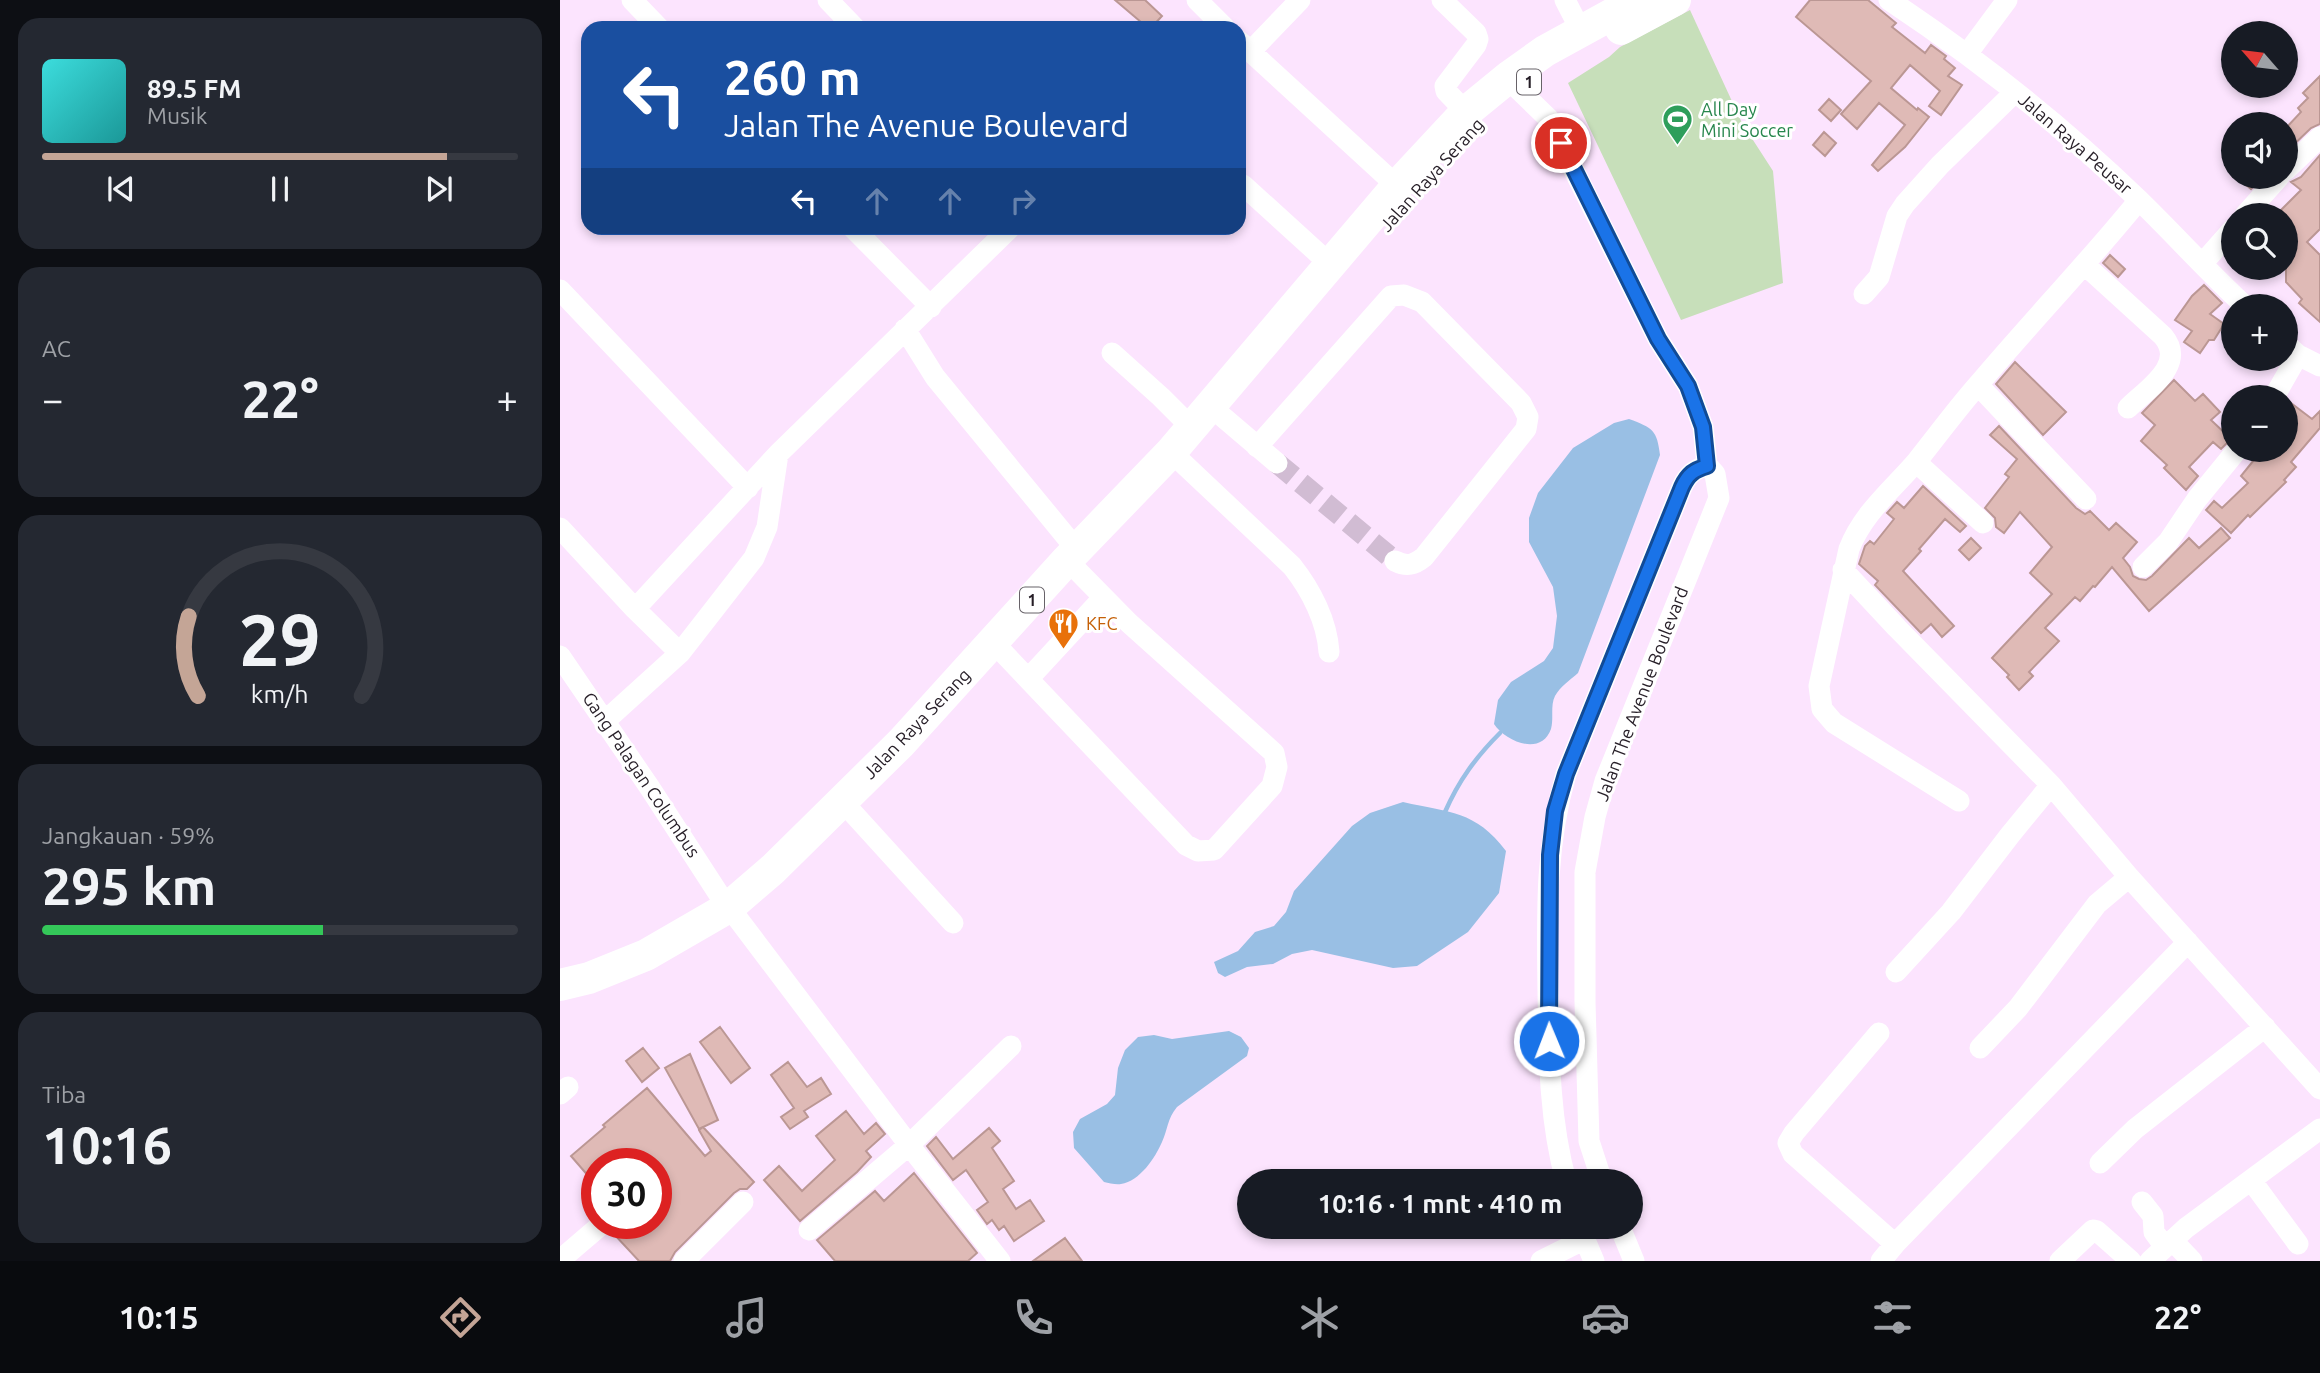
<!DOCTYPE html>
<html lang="id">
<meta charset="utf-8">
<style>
body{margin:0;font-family:Ubuntu,sans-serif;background:#242831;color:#f1f3f6;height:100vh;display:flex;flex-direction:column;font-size:26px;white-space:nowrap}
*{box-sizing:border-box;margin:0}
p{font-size:23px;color:#9ea1a6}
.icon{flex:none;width:38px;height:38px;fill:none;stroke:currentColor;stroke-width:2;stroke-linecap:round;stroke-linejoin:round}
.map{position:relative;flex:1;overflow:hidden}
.side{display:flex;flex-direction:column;gap:18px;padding:18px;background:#0d0f14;width:560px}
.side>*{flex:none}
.top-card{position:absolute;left:21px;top:21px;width:665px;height:214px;border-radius:21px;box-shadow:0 4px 10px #0003;background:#1a4fa0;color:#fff;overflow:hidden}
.needle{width:46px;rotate:298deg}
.tools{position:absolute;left:1661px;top:21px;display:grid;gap:14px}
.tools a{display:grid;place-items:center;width:77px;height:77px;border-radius:50%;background:#171b24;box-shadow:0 4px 10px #0003;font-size:35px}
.speed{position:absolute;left:21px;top:1148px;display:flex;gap:14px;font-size:35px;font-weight:700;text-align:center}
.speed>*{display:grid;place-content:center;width:91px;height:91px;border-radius:50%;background:#171b24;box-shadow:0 4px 10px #0003;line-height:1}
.speed .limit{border:10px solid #d22;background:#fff;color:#111}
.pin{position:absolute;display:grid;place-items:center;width:60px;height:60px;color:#fff;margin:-30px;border:4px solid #fff;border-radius:50%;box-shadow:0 2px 7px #0007}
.me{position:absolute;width:77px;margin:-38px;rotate:359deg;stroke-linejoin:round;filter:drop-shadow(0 0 5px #0008)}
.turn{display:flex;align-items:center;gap:24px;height:147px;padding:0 28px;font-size:32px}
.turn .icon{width:91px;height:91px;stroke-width:2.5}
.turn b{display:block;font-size:49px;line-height:60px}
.lanes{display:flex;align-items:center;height:66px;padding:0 28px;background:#0003;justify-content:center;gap:35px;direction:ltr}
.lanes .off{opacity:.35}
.big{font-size:52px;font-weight:600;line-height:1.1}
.side .widget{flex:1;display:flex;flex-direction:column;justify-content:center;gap:10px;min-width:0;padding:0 24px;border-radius:21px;background:#242831}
.side .dial{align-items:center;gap:0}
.dial svg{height:182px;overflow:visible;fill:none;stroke:#363941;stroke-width:7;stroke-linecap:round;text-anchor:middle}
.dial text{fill:#f1f3f6;stroke:none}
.song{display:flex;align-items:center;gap:21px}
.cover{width:84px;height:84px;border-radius:10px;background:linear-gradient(135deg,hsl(180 70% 55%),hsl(180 70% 35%))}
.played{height:7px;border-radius:4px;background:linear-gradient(90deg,#c4a596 85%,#363941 85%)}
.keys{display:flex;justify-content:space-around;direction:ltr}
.heat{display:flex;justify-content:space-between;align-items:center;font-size:38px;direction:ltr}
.charge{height:10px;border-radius:5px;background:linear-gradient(90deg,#34c759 59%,#363941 0)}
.trip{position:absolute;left:677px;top:1169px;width:406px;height:70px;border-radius:35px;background:#171b24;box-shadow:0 4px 10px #0003;font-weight:600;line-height:70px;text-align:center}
.tabs{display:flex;height:112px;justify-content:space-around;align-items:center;background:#090b0e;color:#9ea1a6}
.tabs .icon{width:49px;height:49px}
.tabs .on{color:#c4a596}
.tabs b{font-size:32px;color:#f1f3f6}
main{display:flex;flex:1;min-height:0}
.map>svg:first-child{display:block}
</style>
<main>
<section class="side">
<div class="widget">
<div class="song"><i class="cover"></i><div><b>89.5 FM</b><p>Musik</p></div></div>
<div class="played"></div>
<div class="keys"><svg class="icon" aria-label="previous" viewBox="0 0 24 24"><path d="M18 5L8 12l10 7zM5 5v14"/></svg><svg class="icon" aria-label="pause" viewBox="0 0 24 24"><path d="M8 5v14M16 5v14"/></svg><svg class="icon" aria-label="next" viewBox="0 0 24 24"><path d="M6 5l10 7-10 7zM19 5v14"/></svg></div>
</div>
<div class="widget"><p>AC</p>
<div class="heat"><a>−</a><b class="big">22°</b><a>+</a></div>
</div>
<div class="widget dial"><svg viewBox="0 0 100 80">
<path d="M14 69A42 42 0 1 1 86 69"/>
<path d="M14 69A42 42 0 0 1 10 34" stroke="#c4a596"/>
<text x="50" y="56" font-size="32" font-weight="700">29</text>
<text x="50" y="72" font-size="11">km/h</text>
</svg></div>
<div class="widget"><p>Jangkauan · 59%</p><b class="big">295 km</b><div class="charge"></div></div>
<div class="widget"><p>Tiba</p><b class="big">10:16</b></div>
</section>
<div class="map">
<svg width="1760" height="1261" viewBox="0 0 1760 1261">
<rect width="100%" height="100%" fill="#fce4fe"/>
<path fill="#c7dfba" d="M1130,10L1182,123L1213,171L1223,283L1121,320L1008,83L1049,57L1060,47Z"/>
<path fill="#99bfe4" d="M1069,419C1093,428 1097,430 1100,455L1018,673C1010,680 1000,687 995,696C990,706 994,718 991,729C981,757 945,741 934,724L938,700L951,682L984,661L993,648L997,616L993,587L969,542V518L978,493L1013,448L1054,423Z
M843,802C890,813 915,810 946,851L939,893L908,932L857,966L833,968L752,950L732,954L713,964L687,967L665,977L658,973L654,962L678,951L695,932L714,926L726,912L734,891L792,826L810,813Z
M669,1031L681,1037L689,1048L687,1056L617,1107C607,1119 608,1129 602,1142C595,1158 580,1181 561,1184C556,1185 549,1183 544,1182L514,1148L513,1132L520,1119L547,1104L555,1095L558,1068L565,1050L578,1037L594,1035L612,1039Z"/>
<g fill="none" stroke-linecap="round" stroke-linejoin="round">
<path stroke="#99bfe4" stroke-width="4.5" d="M885,812C899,780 916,757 940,733"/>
</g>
<path fill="#dfbab6" stroke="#bb9794" stroke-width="2" d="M555,0H585L602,16L591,28H588Z
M1250,0H1308L1336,23L1332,27L1365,53L1371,45L1386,56L1384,59L1395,68L1388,76L1402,85L1381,115L1369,106L1380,91L1350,65L1331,88L1357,110L1358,108L1369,117L1345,147L1318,171L1312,165L1345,125L1319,103L1297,129L1281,114L1311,81L1236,17Z
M1760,76V124L1751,128L1726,152V128L1741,112L1738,108L1748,98L1743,93Z
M1269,99L1281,110L1271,121L1259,110Z
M1264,132L1276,143L1265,156L1253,145Z
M1760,155V229L1747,242L1760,255V322L1739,303L1742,299L1726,282V215H1716L1741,190L1731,182L1741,177Z
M1692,177H1702L1691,189L1685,184Z
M1550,255L1565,269L1558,277L1543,263Z
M1644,285L1662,303L1650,314L1664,324L1654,340H1649L1640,353L1624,342L1632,331L1615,320L1632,296Z
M1455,362L1506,412L1483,435L1436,384Z
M1614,380L1635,401L1643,394L1660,412L1651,420L1671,439L1661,449L1653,442L1629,467L1638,476L1626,490L1604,468L1607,465L1581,441L1595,425L1582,413Z
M1727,400L1752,419L1760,411V428L1731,462L1736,467L1724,480L1726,482L1690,517L1688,515L1671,533L1646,510L1654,501L1662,508L1688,483L1681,476L1702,450H1726Z
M1439,426L1516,508L1525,514L1530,511L1549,530L1556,523L1577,542L1563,558L1570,567L1573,576L1579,579L1586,580L1592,576L1629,538L1639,548L1661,528L1670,538L1589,611L1552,567L1535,587L1533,586L1520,601L1515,597L1485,628L1499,641L1469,672L1473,676L1459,690L1447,677L1449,675L1432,658L1492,594L1470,573L1492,547L1460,512L1444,533L1436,527L1435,518L1425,508L1449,477L1445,474L1457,459L1430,435Z
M1363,486L1406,526L1400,532L1385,519L1359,549L1361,551L1343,571L1394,626L1382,637L1371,624L1361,633L1315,585L1318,581L1299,564L1305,546L1310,541L1314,544L1334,519L1327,513L1337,502L1344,508Z
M1411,538L1421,548L1409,560L1399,550Z
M160,1027L190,1068L171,1083L140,1042Z
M83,1048L99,1068L82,1082L66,1061Z
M130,1054L158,1120L143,1127L194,1182L187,1189H180L174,1193L115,1252L110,1261H79L52,1232L54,1223H96V1164H37V1186L11,1156L45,1127L43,1125L87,1088L145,1156L151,1151L139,1130L143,1127L139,1129L105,1068Z
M228,1062L247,1087L261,1078L271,1094L244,1111L248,1117L230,1129L221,1117L234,1108L211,1075Z
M286,1111L304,1134L316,1123L325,1134L306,1151L311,1157L297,1172L240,1221L204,1180L219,1166L242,1191L275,1160L256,1136Z
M429,1128L440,1141L432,1148L454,1181L443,1189L456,1209L470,1200L484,1221L454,1241L444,1226L439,1230L432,1220L427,1224L417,1210L428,1202L406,1170L393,1180L367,1146L376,1137L393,1159Z
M354,1173L417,1253L408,1261H275L257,1240L315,1191L324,1201Z
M505,1238L522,1261H473Z"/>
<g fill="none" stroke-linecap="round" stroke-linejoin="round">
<path stroke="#d1bcd3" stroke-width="21" stroke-dasharray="21 10" stroke-linecap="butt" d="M717,463L835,561"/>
<path stroke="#fff" stroke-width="21" d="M72,0L99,28
M268,0L295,28
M637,0L665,28
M882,0L916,33L918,39L916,45L885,86L886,91L906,112
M1005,0L1021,31
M1329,0C1418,59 1502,126 1579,200C1615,235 1648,272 1685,306
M679,41L837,186
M690,52L740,0
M1407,54L1447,0
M950,76L958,89L988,118L1098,339L1128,386L1143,427L1147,465L1155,474L1159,498L1045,781L1035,817L1025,872V1002L1029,1141L1042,1181
M1726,170L1760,137
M683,185L771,265
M1685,215L1719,177
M293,228L371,307
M1642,264L1673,229
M1525,265L1603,336C1627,365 1587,389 1568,408
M0,290L188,488
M1304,294L1319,277L1337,216L1345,204L1380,165L1455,92
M345,329L375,377L517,550
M1726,344L1738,355L1760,366
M552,353L601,397L631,427
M1418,385L1526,499
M1714,397L1738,355
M650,406L717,463
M697,447L831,296L844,295L862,302L961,403L968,417L966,429L864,557C854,565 847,567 835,561
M611,452L732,566C751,590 767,621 769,652
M1356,462L1423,523
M0,528L75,609L120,653
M1583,567L1608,542L1637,499L1677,450
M1283,570L1337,628L1491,785L1569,877L1760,1089
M75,609L218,454
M434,643L626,845L638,851L654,850L712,786L717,767L714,753L569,623L507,560
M0,656L90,788L160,896
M469,678L543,598
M45,721L120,653L194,558L207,527L218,454L450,228
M282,801L393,923
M1399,801L1274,723L1262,709L1259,686L1289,549C1303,513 1332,490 1357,461C1377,436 1396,410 1417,386C1470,323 1527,264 1579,200
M169,907L349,1145L440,1261
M1336,972L1391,912L1450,835L1491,785
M1319,1033L1234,1133L1228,1143L1233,1154L1335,1244
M1420,1048L1458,1008L1537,904L1569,877
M0,1094L8,1087
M1540,1163L1575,1129L1705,1027
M1691,1180L1738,1244
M1006,1181C989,1119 989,1055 988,991C987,916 985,846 1006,774L1122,487C1128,474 1134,470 1147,465
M1582,1202L1593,1216L1594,1232L1605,1247
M1060,1227L1074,1261
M1020,1228L1034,1261
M249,1230L349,1145L451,1046
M1612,1240L1632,1261
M0,1260L41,1225
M124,1261L183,1202
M981,1261L1025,1239
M1321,1261L1335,1244L1628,942
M1500,1261L1533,1230L1537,1231L1571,1261
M1590,1261L1626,1228L1760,1129"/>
<path stroke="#fff" stroke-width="32" d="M1061,29L1115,0
M0,985L29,978L86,955L169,907L212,870L341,743L507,560L611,452L837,186L906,112L950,76L985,51L1078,0"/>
</g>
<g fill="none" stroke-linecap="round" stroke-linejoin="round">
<defs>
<path id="route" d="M989,1041L990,855L995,811L1006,774L1122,487C1128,474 1134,470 1147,466L1143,427L1128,386L1098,339L1001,143"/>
</defs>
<use href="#route" stroke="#114b97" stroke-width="18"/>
<use href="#route" stroke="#1a73e8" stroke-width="12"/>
</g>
<defs>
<symbol id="stadium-pin" viewBox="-11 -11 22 30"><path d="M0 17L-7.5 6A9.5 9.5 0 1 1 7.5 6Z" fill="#2e9e5b" stroke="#fff"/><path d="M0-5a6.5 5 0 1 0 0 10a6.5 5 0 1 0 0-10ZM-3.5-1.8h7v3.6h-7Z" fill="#fff"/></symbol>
<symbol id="restaurant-pin" viewBox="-11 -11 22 30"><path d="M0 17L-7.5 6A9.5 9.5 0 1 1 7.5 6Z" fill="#e8710a" stroke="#fff"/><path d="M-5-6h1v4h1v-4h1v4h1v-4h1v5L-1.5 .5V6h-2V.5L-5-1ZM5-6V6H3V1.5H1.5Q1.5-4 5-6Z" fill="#fff"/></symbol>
</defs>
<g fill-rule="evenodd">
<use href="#stadium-pin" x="1100" y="102" width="35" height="47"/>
<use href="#restaurant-pin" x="486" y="606" width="35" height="47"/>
</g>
<g text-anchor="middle" stroke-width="6" stroke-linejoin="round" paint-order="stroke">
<g fill="#fff" stroke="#676268" stroke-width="2">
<rect x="957" y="69.5" width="24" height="25" rx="5"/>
<rect x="460" y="587.5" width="24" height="25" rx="5"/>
</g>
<g font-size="16" font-weight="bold" fill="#261e27">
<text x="969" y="88">1</text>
<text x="472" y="606">1</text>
</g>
<g font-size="18" fill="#27864d" stroke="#fff" text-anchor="start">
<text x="1141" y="116">All Day<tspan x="1141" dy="21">Mini Soccer</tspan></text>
</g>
<g font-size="18" fill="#261e27" stroke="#fff">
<text transform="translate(1515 144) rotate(41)" y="6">Jalan Raya Peusar</text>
<text transform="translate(872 175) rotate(-48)" y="6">Jalan Raya Serang</text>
<text transform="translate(1082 694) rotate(-69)" y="6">Jalan The Avenue Boulevard</text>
<text transform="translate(357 724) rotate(-46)" y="6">Jalan Raya Serang</text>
<text transform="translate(81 775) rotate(56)" y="6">Gang Palagan Columbus</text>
</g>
<g font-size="18" fill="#c56008" stroke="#fff" text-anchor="start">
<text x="526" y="630">KFC</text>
</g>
</g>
</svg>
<div class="tools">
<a><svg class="needle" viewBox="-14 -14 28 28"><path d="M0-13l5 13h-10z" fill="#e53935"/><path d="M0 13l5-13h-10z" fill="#9ea1a6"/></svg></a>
<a><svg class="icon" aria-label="sound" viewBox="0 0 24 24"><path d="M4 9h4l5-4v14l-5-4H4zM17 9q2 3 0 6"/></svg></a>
<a><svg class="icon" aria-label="search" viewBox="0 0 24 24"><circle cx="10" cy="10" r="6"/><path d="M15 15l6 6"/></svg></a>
<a>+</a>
<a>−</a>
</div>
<div class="speed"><div class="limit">30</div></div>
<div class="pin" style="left:1001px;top:143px;background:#d93025"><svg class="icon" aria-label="arrive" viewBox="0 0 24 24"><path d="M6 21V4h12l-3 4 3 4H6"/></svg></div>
<svg class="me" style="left:989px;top:1041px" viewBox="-20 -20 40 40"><circle r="17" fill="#1a73e8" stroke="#fff" stroke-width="3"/><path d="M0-11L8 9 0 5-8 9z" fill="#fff"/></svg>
<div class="trip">10:16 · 1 mnt · 410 m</div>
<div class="top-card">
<div class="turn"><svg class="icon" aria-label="left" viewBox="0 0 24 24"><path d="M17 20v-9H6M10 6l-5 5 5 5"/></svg><div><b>260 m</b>Jalan The Avenue Boulevard</div></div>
<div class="lanes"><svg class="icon" aria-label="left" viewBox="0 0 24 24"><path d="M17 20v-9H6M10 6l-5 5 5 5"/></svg><svg class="icon off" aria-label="ahead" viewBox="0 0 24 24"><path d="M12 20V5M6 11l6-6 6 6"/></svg><svg class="icon off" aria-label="ahead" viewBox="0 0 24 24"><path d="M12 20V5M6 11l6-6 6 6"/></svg><svg class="icon off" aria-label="right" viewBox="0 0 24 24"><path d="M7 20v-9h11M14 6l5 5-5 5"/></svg></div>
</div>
</div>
</main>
<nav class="tabs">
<b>10:15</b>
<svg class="icon on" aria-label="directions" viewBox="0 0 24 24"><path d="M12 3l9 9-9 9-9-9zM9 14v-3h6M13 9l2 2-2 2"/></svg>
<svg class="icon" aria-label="music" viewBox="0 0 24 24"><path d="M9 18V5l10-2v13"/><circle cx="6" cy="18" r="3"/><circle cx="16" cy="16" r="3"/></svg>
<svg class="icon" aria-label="phone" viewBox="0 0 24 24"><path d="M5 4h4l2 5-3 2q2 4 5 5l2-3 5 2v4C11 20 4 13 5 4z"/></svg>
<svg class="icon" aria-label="climate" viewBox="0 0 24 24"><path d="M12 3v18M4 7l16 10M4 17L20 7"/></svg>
<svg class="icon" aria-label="car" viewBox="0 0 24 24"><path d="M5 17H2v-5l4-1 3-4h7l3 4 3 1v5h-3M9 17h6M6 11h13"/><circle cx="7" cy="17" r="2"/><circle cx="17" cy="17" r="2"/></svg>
<svg class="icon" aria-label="filters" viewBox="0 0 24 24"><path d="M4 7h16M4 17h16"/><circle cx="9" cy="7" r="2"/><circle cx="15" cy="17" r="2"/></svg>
<b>22°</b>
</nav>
